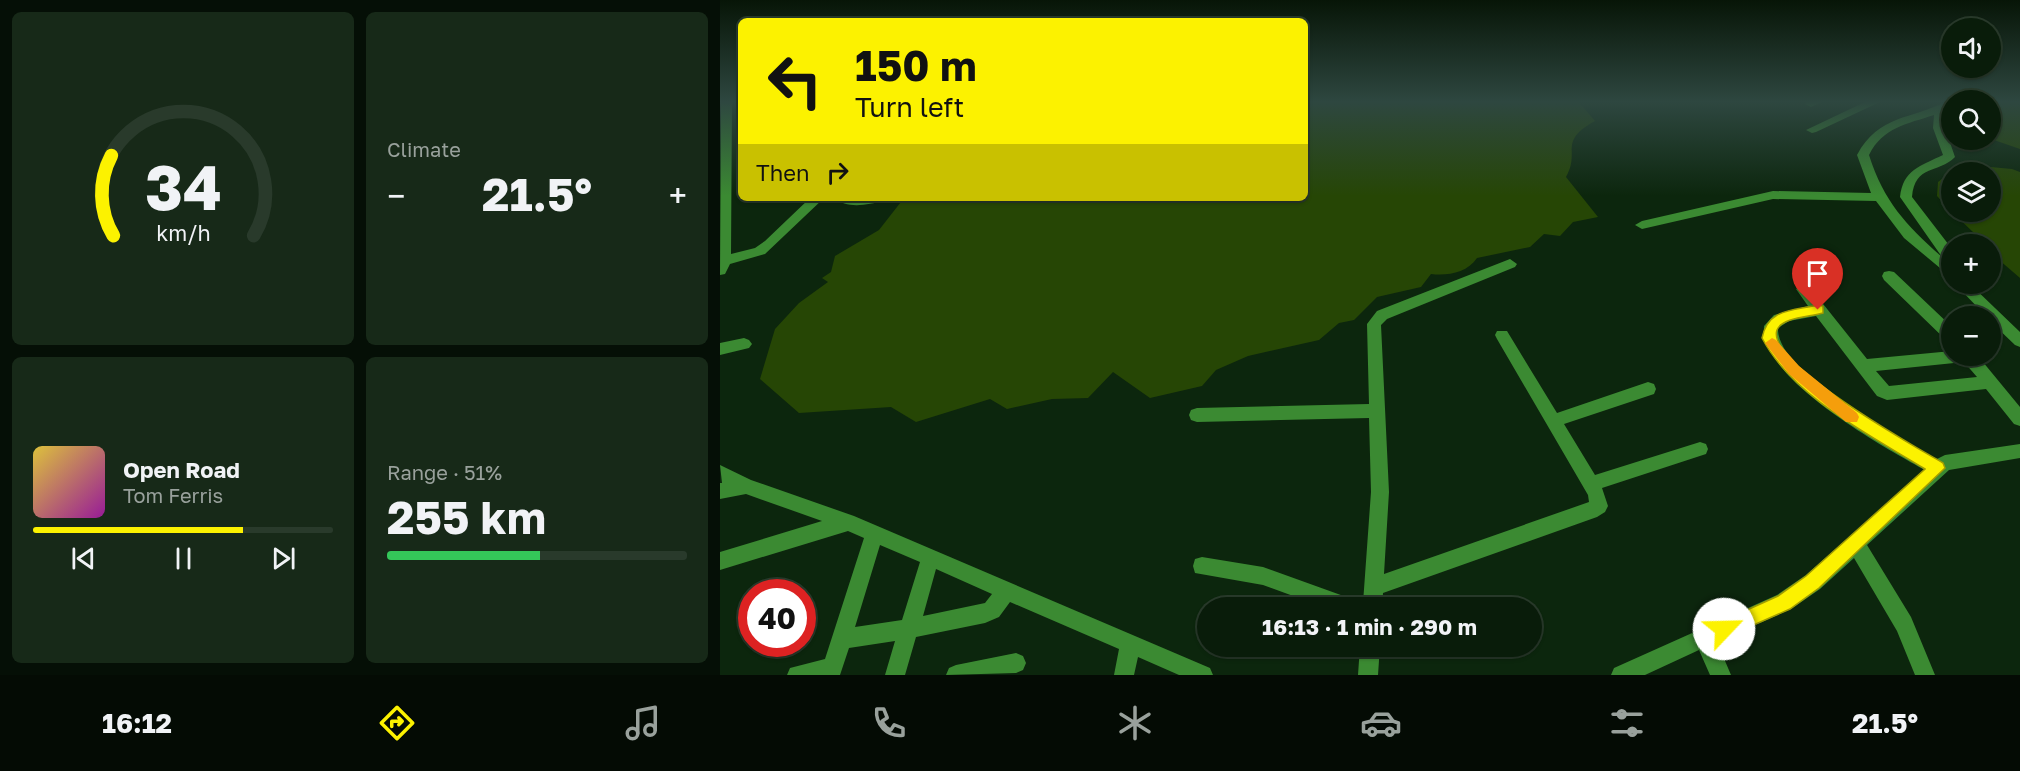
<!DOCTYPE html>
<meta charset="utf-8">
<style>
body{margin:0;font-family:"Golos Text",sans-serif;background:#172918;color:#f1f3f6;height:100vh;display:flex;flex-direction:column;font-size:22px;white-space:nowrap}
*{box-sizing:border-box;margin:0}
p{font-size:20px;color:#99a19c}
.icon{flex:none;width:33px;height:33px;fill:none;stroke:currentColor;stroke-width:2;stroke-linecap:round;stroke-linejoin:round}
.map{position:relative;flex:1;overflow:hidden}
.details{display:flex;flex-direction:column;gap:12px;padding:12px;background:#050f06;width:720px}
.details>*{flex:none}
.banner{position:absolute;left:18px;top:18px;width:570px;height:183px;border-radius:9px;box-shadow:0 2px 4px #0004,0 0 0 2px #293a2b;background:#fcf200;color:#111;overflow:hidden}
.buttons{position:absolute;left:1221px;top:18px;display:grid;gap:12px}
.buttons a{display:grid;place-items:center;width:60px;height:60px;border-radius:50%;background:#091c0a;box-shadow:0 2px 4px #0004,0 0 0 2px #293a2b;font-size:30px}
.speed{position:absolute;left:18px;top:579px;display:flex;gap:12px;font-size:30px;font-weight:700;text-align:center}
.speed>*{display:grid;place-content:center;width:78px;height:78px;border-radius:50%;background:#091c0a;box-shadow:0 2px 4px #0004,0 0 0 2px #293a2b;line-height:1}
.speed .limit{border:9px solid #d22;background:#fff;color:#111}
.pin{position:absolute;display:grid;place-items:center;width:51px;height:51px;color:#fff;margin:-62px -26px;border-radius:50% 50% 50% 0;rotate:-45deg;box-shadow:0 0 6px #0007}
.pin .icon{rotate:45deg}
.me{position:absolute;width:66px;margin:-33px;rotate:66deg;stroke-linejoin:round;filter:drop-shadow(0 0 4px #0008)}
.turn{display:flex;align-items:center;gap:21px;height:126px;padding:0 18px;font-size:27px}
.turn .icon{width:78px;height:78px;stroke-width:2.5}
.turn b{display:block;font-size:42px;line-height:51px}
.then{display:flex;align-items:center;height:57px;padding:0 18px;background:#0003;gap:12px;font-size:22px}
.big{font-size:45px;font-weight:700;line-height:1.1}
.details .card{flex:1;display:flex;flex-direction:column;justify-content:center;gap:9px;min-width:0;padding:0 21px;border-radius:9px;background:#172918}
.details .dial{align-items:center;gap:0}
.dial svg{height:156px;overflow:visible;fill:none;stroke:#293a2b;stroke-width:7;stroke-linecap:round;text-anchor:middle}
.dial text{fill:#f1f3f6;stroke:none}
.song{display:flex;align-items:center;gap:18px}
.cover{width:72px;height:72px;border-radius:9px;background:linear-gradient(135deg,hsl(50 70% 55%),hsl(300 70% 35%))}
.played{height:6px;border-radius:3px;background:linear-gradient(90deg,#fcf200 70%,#293a2b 70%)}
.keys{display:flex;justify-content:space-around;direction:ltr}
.heat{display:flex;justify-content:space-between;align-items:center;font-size:33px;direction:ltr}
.charge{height:9px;border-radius:4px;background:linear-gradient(90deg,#34c759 51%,#293a2b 0)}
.details .tiles{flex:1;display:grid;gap:12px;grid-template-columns:repeat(2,1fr)}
.trip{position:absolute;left:477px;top:597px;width:345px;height:60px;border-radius:30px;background:#091c0a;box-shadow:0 2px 4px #0004,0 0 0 2px #293a2b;font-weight:700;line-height:60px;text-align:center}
.tab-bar{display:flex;height:96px;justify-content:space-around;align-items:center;background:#040b04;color:#99a19c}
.tab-bar .icon{width:42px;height:42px}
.tab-bar .selected{color:#fcf200}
.tab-bar b{font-size:27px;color:#f1f3f6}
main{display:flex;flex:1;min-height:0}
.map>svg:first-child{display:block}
</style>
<main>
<section class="details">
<div class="tiles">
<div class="card dial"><svg viewBox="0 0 100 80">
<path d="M14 69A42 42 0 1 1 86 69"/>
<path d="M14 69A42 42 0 0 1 13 28" stroke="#fcf200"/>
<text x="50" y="56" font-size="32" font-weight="700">34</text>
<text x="50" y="72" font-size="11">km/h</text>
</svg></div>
<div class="card"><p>Climate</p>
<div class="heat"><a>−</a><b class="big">21.5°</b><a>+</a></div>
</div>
<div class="card">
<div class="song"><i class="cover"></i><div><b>Open Road</b><p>Tom Ferris</p></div></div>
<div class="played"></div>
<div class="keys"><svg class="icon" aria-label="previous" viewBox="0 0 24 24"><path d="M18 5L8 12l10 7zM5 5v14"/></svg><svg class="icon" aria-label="pause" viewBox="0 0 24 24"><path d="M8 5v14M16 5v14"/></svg><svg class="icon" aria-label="next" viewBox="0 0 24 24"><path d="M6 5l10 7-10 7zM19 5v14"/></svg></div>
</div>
<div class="card"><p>Range · 51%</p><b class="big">255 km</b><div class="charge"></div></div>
</div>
</section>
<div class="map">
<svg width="1300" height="675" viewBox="0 0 1300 675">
<rect width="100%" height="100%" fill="#0c260d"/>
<path fill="#264605" d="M585,101H858L875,121C837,142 861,151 846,177L878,217L853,222L840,236L824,234L810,247L757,258C747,273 727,276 711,274L701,287L657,297L634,320L619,323L599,340L528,356L496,370L482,386L430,398L393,372L368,398L332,399L287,409L270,399L196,422L171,407L79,413L40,379L55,329L79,303L108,282L102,278L111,272L115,256L159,230L184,198H585Z
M1271,101H1300V149L1271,139Z
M1250,165L1292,169L1300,172V278L1271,253L1270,244H1260L1253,239L1254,233L1232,212H1270V172H1232L1231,211L1217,196L1218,182L1235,169Z"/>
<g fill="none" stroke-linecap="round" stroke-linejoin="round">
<path fill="#3b8a32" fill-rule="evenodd" d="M12,101L11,254L35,248L45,241L90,198H104L45,254L10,264L5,274L0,275L1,102Z
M1088,101H1104L1091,107L1085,104Z
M1147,101H1162L1096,132L1092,133L1086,130Z
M1227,101H1232V108L1225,111V128L1235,157C1218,174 1195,164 1192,197L1232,249V278L1184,238L1156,201L1053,199L922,229L915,225L922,221L1053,191L1151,193L1137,155C1159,114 1191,120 1227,101ZM1214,115L1213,128L1223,155C1200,166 1183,170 1180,197L1222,257C1186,225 1164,202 1149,155C1163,127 1187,124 1214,115Z
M115,198H164L162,201C149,205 125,209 115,198Z
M790,259L797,264L795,267L667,319L661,325L669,492L664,574L869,502L868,495L777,339L775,335L777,331H787L837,413L928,382L934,384L936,389L934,394L844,424L875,475L980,442L986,444L988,449L986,454L882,488L888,506L885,512L877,517L663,593L662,608H606L543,585L475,573L473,566L475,559L482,557L543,567L643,603L651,492L649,418L477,422L471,420L469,415L471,410L477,408L649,404L647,324L657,311Z
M1169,271L1174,272L1232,327V343L1227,341L1164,280L1162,276L1164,272Z
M1083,284L1088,285L1147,359L1232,351V356H1258L1300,407V426L1294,424L1266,389L1167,400L1157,396L1096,316L1069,321L1058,328C1056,373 1181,439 1217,459L1225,455L1300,444V458L1229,470L1147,545L1191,617L1215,675H1195L1177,631L1134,558L1100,589L1071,609L997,642L1011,675H990L979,650L925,675H891L894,668L1057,595L1086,575L1205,470C1164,447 1040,379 1044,326L1054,315L1088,306L1076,289ZM1244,362L1257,377L1169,386L1156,371Z
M1235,284H1250L1300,332V347L1295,345L1270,321V316H1266Z
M24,338L29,340L32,344L29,348L0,355V343Z
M0,465L31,480L134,516L490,668L493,675H459L418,657L414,675H394L399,649L290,602L279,617L265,623L196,637L185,675H165L175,641L129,648L120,675H67L70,668L105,659L144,538L128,531L0,570V552L102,521L26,494L0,499V483H2ZM160,545L200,562L182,620L135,627ZM216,569L272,594L265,603L203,616Z
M640,646H660L658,675H638Z
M296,653L303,656L306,663L303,670L296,673L226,675L229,668L236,665Z"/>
</g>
<linearGradient id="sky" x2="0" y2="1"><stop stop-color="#071507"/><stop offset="0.52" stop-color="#2e4740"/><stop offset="1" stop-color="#2e4740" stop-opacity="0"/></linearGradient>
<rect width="1300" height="196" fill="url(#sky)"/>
<path fill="#fcf200" stroke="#a49d00" stroke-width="1.5" d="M1098,305L1103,306V313C1091,317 1062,317 1057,330C1045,363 1196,447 1223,463L1225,468L1099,588L1070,609L1004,638L998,635L995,629L998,623L1058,596L1086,576L1205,469C1150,435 1073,397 1042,338C1048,308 1073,311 1098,305Z"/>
<path fill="#f59e0b" d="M1052,338L1056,340L1079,366L1137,413L1139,417L1137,422H1126L1069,374L1045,343Z"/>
</svg>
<div class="buttons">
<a><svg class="icon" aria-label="sound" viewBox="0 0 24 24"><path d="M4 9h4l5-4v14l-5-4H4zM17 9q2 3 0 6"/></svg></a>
<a><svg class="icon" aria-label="search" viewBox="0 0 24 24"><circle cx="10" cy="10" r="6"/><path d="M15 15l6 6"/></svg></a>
<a><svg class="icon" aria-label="layers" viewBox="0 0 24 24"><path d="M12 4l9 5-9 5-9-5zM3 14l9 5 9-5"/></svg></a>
<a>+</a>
<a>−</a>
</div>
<div class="speed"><div class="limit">40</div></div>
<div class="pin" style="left:1098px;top:310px;background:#d93025"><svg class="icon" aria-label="arrive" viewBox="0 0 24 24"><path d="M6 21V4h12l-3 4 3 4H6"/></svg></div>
<svg class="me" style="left:1004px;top:629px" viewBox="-20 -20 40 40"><circle r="19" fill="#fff"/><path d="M0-13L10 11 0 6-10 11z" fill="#fcf200"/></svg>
<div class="trip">16:13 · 1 min · 290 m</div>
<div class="banner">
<div class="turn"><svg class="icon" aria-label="left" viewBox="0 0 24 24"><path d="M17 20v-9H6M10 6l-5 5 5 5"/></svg><div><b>150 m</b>Turn left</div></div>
<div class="then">Then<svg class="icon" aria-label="right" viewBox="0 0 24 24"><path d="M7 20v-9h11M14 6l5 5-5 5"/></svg></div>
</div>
</div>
</main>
<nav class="tab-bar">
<b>16:12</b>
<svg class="icon selected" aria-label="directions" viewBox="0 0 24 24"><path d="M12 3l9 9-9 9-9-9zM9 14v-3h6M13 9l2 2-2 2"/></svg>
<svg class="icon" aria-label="music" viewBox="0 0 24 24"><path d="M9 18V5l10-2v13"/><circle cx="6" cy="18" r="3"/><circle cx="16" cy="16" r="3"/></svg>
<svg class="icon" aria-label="phone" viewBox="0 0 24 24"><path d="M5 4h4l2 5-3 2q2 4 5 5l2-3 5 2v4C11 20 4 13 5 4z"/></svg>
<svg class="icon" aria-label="climate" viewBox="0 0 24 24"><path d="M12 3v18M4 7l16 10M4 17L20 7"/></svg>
<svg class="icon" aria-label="car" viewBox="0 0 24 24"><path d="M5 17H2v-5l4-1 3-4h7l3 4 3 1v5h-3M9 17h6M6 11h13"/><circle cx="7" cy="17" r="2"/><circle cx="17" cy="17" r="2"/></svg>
<svg class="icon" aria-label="filters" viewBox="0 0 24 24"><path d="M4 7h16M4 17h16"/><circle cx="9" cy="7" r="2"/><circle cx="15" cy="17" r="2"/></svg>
<b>21.5°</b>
</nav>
